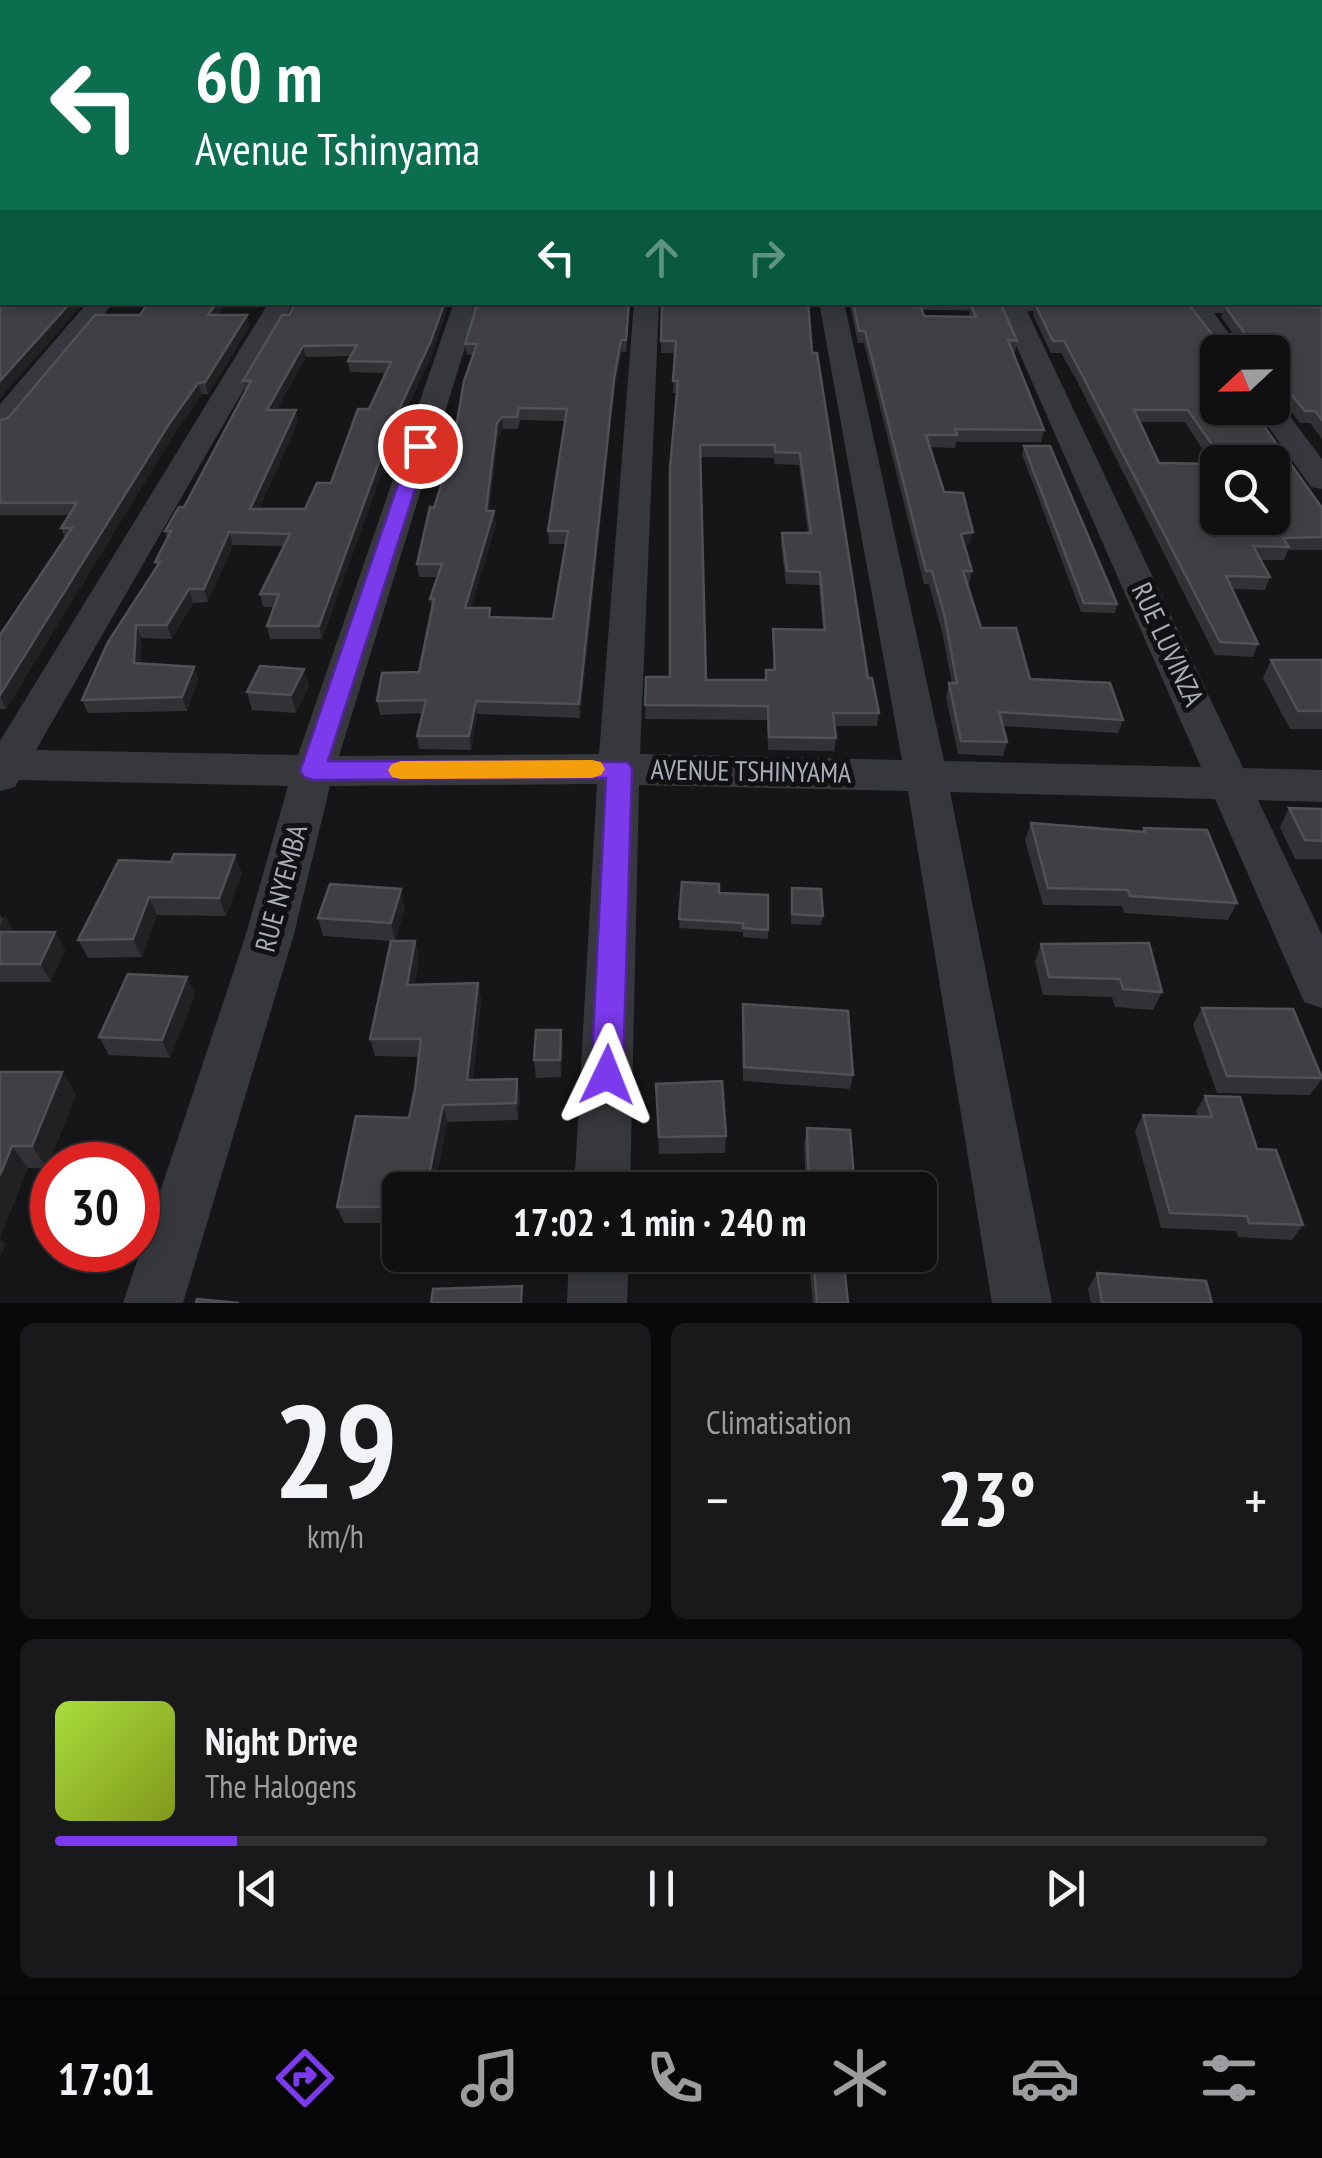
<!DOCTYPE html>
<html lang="fr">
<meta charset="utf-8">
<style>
body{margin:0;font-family:"PT Sans Narrow",sans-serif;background:#19191b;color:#f1f3f6;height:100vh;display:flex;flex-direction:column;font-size:38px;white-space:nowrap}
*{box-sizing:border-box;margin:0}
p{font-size:32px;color:#9c9d9f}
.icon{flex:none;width:55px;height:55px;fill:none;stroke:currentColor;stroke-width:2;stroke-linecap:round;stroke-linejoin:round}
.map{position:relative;height:1303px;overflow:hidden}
.drawer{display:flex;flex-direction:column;gap:20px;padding:20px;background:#09090a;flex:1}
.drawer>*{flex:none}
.hud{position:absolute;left:0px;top:0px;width:1322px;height:305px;box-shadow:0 5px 15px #0003,0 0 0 2px #303032;background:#0b6e4f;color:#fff;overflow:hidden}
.needle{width:65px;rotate:248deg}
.controls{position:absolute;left:1200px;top:335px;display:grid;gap:20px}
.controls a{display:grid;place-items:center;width:90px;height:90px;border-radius:15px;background:#101012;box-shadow:0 5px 15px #0003,0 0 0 2px #303032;font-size:50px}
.speed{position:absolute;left:30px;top:1142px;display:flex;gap:20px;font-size:50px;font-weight:700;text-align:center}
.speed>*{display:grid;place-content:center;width:130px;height:130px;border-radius:50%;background:#101012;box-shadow:0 5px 15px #0003,0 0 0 2px #303032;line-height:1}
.speed .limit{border:15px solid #d22;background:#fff;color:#111}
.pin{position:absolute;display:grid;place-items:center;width:85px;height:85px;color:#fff;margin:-42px;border:5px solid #fff;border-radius:50%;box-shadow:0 2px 10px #0007}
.me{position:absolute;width:110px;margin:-55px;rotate:2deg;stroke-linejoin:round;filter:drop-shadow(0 0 8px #0008)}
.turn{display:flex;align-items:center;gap:35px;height:210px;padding:0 30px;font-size:45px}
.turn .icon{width:130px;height:130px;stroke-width:2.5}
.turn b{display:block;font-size:70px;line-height:85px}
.lanes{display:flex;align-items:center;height:95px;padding:0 30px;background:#0003;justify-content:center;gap:50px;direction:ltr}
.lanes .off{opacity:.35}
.big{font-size:75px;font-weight:800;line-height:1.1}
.drawer .widget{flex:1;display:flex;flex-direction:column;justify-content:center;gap:15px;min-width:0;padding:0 35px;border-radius:15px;background:#19191b}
.drawer .dial{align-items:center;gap:0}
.dial b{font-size:130px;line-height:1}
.song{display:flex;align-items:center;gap:30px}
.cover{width:120px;height:120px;border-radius:15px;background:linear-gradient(135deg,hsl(80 70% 55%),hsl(70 70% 35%))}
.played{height:10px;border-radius:5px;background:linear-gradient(90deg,#7c3aed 15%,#303032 15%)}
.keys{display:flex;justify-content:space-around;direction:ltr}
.heat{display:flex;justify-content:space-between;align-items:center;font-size:55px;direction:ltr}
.drawer .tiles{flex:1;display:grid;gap:20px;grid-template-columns:1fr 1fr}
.widget:last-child{grid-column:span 2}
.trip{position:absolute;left:382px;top:1172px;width:555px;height:100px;border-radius:15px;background:#101012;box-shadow:0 5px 15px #0003,0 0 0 2px #303032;font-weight:800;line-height:100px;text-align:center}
.menu{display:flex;height:160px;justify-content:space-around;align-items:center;background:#060607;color:#9c9d9f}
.menu .icon{width:70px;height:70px}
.menu .selected{color:#7c3aed}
.menu b{font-size:45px;color:#f1f3f6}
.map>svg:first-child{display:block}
</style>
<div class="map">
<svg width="1322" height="1303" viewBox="0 0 1322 1303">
<rect width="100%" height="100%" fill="#161618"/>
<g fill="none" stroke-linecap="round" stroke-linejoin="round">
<path fill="#37383d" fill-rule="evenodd" d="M1320,298L1322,314L1214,313L1242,352L1218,355L1188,312L1027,311L1243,768L1322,770V802L1258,800L1322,935V1008L1304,1002L1215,799L950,792L1052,1303H992L908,791L639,785L630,1190H574L597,784L330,786L294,934L183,1303H123L246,934L288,786L19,780L15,787L0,791V741L269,302H294L36,750L298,755L454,302H479L339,756L599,754L634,302H659L640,754L902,760L819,302H844L944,761L1201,767L1001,311L877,309L865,302H1320Z
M88,302H114L10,428L0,431V404Z
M1272,400L1279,402L1322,459V489L1311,487L1255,408H1272Z
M569,1255H629L627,1303H567Z"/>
</g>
<path fill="#323236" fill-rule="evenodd" d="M149,302H228L219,315L250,326L208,394H202L173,436L6,709H0V635L65,538L61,528L69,515H0V420L8,418L140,315Z
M849,302H919L924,316L969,317L970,303L1017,341L1015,352H1013L1044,430L1041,442H956L955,448L930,447L944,492L973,532L970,544L964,546L972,571L969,584H967L981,628L1030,679L1123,720L1118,733L1003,726L1007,742L1003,756L958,754L946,697L949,683H952L942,632L929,584H924L864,343H858Z
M674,303L812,353L868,678L879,713L877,726H835L836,738L834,751L768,750L767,720L645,719L646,677H670L677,393H673L675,353H661V341ZM701,457L774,458V464L799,465L808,533H782L781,545L786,584L819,585L823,630L773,629V670H766L765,680H706Z
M1035,304L1222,347L1240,343L1221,317L1225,306L1322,307V439L1310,423H1300L1282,400L1272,398V352H1218L1266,412L1262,422L1322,508V550H1288L1284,560H1260L1270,577L1265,590L1233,589L1258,644L1253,657L1215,655L1076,379L1061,353H1051L1033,315ZM1139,422H1185L1212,464L1159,463ZM1218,462H1272L1218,518Z
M629,314L626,352H622L614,391L580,718L477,714L471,750L419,749L417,736L422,713L380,715L377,701L419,672L432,610L430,599L438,577H419L417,564L452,451L473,355H467L465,344ZM520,420L565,421L548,531L549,544H566L553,619L492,617L471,608L496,524L489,511L498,436L503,429H518Z
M289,315L432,355L397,430L322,639H270L267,626L274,607H263L260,594L284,546L233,545L208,602L193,603L172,639L141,638L140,664L194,667L198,680L187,711L88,713L82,700L157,567L155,562L167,539L165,531L184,507L245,391L243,381ZM351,356L348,361L350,372L386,373L331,483L305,509H259L298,422L276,410L306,357Z
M1024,446L1117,604L1115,613L1081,612L1022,454Z
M1271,660H1322V729H1290L1263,678Z
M304,669L309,687L296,713L252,710L247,692Z
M1289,808L1322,809V859H1295L1280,827Z
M1031,823L1142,831L1144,828L1237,903L1228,920L1124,913L1122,906L1043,905L1025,840Z
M119,860L242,873L226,916L157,915L142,957L88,958L78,940Z
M682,882L719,893L768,930V939L743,937V932L679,928Z
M792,888L823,916L821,925L791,924Z
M405,907L395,941H415L419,959L414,985L478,983L481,1001L473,1080L517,1079L520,1097L518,1120L447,1122L434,1190H400V1227H394L393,1223H344L337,1207L409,1118L419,1057L375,1056L370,1039L391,941L323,936L318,918Z
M0,915L15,932H55L65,950L51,982H0Z
M1041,944L1162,992L1153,1010L1115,1007L1112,997L1043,995L1035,962Z
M187,977L195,995L170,1058L109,1055L99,1037Z
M743,1004L853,1075L850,1089L743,1081Z
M1202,1008L1322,1079L1310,1095L1217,1093L1193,1025Z
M561,1030L563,1047L561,1077L536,1078L534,1060Z
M0,1072L76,1094L47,1168H28L0,1237Z
M656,1084L726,1136L725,1153L659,1154Z
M1205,1096L1257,1149L1303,1225L1292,1240L1238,1237L1236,1231L1161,1228L1135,1131L1143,1115L1198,1117L1196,1111Z
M807,1128L855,1190H806L804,1145Z
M808,1255H843L848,1303H813Z
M1097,1273L1212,1303H1091L1088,1289Z"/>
<path fill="#212124" d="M71,302H85L0,398V381Z
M217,302H228L211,326L208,315Z
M445,302H450L432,355L397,430L322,639L319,626L395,418Z
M247,315L250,326L208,394L205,382Z
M621,340L622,352L614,391L580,718L579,704L614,379Z
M303,346L306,357L270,422L267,410Z
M198,383L202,394L173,436L6,709L0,695L169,424Z
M296,410L298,422L254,521L250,509Z
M502,417L503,429L498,436L487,524L486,511L497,423Z
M494,511L496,524L467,622L465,608Z
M229,532L233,545L208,602L204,589Z
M973,532L970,544L958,547L961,534Z
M189,589L193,603L172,639L167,625Z
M136,625L141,638L140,677L134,663Z
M194,667L198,680L187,711L182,697Z
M304,669L309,687L296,713L291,695Z
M476,701L477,714L471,750L469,736Z
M235,855L242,873L226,916L219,898Z
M401,889L405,907L395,941L391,923Z
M149,897L157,915L142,957L133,939Z
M5,915L16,934L0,936V926Z
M55,932L65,950L51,982L40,964Z
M415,941L419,959L411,1003L407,985Z
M187,977L195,995L170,1058L162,1040Z
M478,983L481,1001L471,1097L467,1080Z
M561,1030L563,1047L561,1077L560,1060Z
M62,1072L76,1094L47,1168L32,1146Z
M517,1079L520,1097L518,1120L516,1103Z
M443,1105L447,1122L434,1190H426Z
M12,1146L28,1168L0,1237V1175Z
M0,1238L6,1244L0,1258Z"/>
<path fill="#3f3f44" stroke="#4f5156" stroke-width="2.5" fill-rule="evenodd" d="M0,0H18V2H2V65V58L0,59Z
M60,0H205L206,2H60Z
M243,0H1322V9L1320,8V2H240Z
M1320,23L1322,25V100L1320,101Z
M2,71V288L0,284V72Z
M1320,104L1322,112V226L1320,229V243L1322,245V285L1320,287Z
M2,295V302H71L0,381V296Z
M149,302H217L208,315H247L205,382L198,383L169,424L0,695V635L72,528H61L77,503H0V420L8,418L95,315H140Z
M296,302H445L430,343L395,418L319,626H267L279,594H260L290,534L229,532L204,589H189L167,625H136L134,663L194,667L182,697L82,700L108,642L160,562H155L171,531H165L179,507H184L251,381H243L282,315H289ZM357,345L348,361L391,362L369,409H358L331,483H317L305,509H250L296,410H267L303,346Z
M478,302L629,303L626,340H621L614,379L579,704L476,701L469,736H417L426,700L377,701L382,673L419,672L434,599H430L442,564H417L430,507L434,508L452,451L464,381L477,344H465ZM519,408L567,409L548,531H568L553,619L489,617L490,608H465L494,511H486L497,423L502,417H517Z
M674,302H808L812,353H817L868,678H872L879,713H833L836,738L769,737L768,706L645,705L646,677H670V468L678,381H673L676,341H661L662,303ZM700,445H775V452L800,453L811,533H782L787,571L820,572L825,630L773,629L775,670H766V680H706Z
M853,302H919L924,316L976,317L970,303L1001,304L1017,341L1008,340L1044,430L955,429L957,435H926L944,492L963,493L973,532L961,534L972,571H963L981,628H1016L1030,679L1110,683L1123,720L999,712L1007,742L961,741L949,683H957L945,618L932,571H926L865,331H859Z
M1035,304L1189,305L1222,347L1250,341L1225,306L1322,307V420L1315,411H1305L1286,388L1274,385L1272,392V352H1218V408H1263L1266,412H1254L1322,508V537L1283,538L1289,547L1253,546L1270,577L1226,576L1258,644L1220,642L1078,367L1064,341H1053ZM1134,410H1188L1224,462H1272V518H1218V464L1159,463Z
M1024,446H1050L1117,604L1084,603Z
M1271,660H1322V711H1298Z
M260,666L304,669L291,695L247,692Z
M1289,808L1322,809V841L1305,840Z
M1031,823L1145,832L1144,828L1207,830L1237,903L1130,896L1128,890L1048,888Z
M174,854L235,855L219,898L149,897L133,939L78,940L119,860L171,862Z
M682,882L719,884V893L768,895V930L743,928V923L679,919Z
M330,884L401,889L391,923L318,918Z
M792,888L821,889L823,916L792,914Z
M0,932H55L40,964H0Z
M391,941H415L407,985L478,983L467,1080L517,1079L516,1103L443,1105L426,1190H400V1211L389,1210V1207H337L356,1116L409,1118L415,1089L421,1039H370Z
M1149,943L1162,992L1123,989L1120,979L1049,977L1041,944Z
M128,974L187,977L162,1040L99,1037Z
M743,1004L848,1011L853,1075L744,1067Z
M1202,1008L1293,1009L1322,1078L1227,1076Z
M536,1030H561L560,1060H534Z
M0,1072H62L32,1146H12L0,1175Z
M722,1081L726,1136L659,1137L656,1084Z
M1205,1096L1240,1097L1257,1149L1276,1150L1303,1225L1249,1223L1247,1216L1170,1213L1143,1115L1212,1117Z
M807,1128L850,1130L855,1190H809Z
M813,1255H843L848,1303H817Z
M1097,1273L1206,1281L1212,1303H1102Z
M522,1286L521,1303H431L433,1289Z
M197,1299L239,1303H196Z"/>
<path fill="#7c3aed" stroke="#51269a" stroke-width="2.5" d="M420,441L429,446L328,761L628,762L632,769L623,1075L618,1085L607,1090L595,1085L591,1075L606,778L313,780L304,777L300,771L411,446Z"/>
<path fill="#f59e0b" d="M592,760L601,762L605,769L601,775L592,778L401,779L392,777L388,770L392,764L401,761Z"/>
<g text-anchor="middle" stroke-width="10" stroke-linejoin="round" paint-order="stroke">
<g font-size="28" fill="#a8adb8" stroke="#111113">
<text transform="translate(1168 644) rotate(65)" y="10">RUE LUVINZA</text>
<text transform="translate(751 771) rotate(1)" y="10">AVENUE TSHINYAMA</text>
<text transform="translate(281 888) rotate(-75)" y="10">RUE NYEMBA</text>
</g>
</g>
</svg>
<div class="controls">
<a><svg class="needle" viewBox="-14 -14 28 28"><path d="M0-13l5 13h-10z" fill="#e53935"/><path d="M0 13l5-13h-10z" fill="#9c9d9f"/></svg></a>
<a><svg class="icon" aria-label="search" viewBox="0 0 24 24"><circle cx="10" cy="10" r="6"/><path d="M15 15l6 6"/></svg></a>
</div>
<div class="speed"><div class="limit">30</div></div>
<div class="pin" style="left:420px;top:446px;background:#d93025"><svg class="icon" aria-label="arrive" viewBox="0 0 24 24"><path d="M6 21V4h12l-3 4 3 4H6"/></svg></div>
<svg class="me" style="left:607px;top:1075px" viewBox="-20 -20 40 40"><path d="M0-17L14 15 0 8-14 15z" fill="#7c3aed" stroke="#fff" stroke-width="4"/></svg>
<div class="trip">17:02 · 1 min · 240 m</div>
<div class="hud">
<div class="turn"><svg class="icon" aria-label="left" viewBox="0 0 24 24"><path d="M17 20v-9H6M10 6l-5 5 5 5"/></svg><div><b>60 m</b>Avenue Tshinyama</div></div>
<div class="lanes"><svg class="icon" aria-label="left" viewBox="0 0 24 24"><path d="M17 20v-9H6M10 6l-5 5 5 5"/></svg><svg class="icon off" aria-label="ahead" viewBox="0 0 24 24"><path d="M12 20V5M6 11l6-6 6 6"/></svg><svg class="icon off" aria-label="right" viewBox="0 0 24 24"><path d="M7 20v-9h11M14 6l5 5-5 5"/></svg></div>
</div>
</div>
<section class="drawer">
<div class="tiles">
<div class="widget dial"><b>29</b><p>km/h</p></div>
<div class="widget"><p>Climatisation</p>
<div class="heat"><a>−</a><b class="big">23°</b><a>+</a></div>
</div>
<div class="widget">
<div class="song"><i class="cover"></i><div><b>Night Drive</b><p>The Halogens</p></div></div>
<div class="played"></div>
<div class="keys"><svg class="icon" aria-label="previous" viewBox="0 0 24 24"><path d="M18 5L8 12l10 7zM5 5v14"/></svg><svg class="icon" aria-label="pause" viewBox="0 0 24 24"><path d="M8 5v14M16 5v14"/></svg><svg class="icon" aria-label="next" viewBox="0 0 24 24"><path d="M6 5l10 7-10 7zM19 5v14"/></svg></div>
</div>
</div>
</section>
<nav class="menu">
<b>17:01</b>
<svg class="icon selected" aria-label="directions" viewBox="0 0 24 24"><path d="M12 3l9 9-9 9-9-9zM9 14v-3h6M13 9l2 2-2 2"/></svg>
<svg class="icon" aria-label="music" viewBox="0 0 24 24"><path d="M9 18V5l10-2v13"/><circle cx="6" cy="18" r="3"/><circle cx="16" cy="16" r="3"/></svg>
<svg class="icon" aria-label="phone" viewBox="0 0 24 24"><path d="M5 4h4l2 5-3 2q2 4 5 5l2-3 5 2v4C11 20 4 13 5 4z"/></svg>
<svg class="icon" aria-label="climate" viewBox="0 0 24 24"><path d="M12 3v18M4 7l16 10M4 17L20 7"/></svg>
<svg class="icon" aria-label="car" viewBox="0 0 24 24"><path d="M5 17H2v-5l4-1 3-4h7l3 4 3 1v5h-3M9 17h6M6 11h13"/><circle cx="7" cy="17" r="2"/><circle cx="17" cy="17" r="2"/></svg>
<svg class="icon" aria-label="filters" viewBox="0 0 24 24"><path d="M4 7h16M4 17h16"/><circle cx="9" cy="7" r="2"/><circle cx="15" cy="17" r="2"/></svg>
</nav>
